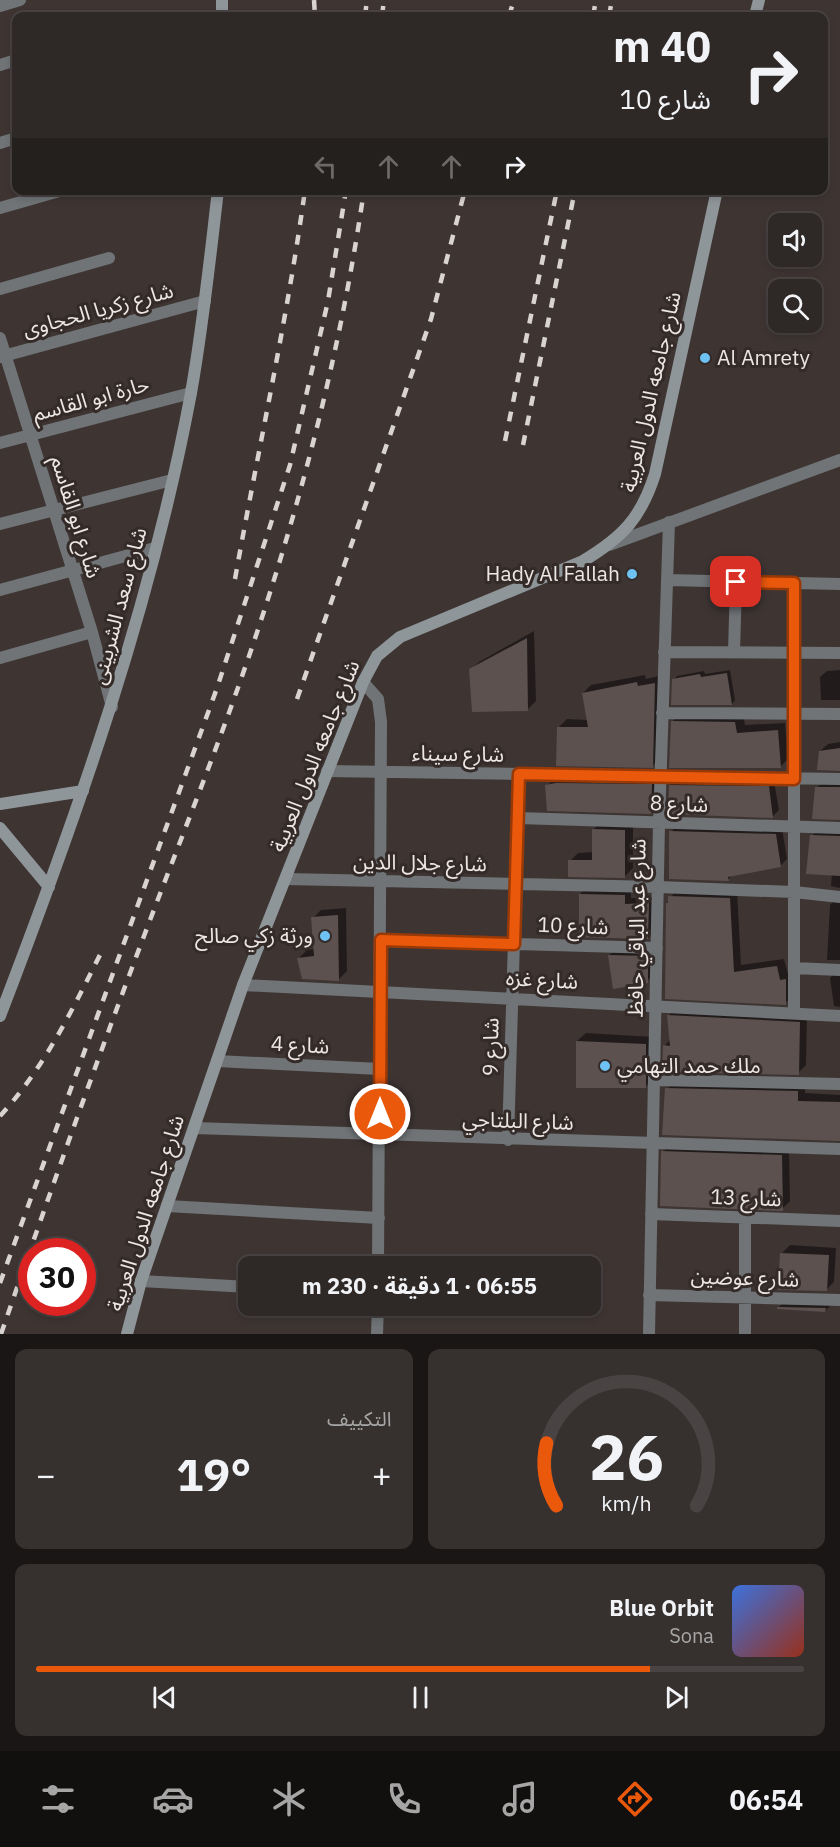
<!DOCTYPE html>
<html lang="ar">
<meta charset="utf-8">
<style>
body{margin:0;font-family:"IBM Plex Sans","Noto Sans Arabic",sans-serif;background:#36302e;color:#f1f3f6;direction:rtl;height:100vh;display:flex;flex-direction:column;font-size:22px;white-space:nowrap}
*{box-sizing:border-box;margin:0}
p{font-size:20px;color:#a7a6a7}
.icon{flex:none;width:33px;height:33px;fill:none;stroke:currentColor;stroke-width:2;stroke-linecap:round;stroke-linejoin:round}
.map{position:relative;height:1334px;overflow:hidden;direction:ltr}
.drawer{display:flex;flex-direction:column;gap:15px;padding:15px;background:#191615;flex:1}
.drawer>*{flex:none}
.top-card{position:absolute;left:12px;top:12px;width:816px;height:183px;border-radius:12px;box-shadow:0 3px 9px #0003,0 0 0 2px #494443;direction:rtl;background:#2e2826;color:#f1f3f6;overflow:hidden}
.buttons{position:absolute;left:768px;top:213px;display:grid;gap:12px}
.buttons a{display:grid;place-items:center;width:54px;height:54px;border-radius:12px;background:#2e2826;box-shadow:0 3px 9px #0003,0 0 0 2px #494443;font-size:30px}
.speed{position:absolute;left:18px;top:1238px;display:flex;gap:12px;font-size:30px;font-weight:700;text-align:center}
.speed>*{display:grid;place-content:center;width:78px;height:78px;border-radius:50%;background:#2e2826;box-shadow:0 3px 9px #0003,0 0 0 2px #494443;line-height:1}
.speed .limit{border:9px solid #d22;background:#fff;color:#111}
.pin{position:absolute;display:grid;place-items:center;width:51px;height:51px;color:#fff;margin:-26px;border-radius:12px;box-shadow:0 3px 9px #0006}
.me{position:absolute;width:66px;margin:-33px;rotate:0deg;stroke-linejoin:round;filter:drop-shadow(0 0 4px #0008)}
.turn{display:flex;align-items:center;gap:21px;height:126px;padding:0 18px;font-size:27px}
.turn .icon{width:78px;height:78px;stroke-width:2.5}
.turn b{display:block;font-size:42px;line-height:51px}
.lanes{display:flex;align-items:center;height:57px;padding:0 18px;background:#0003;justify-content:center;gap:30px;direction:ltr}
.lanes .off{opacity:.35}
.big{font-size:45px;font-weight:700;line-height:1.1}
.drawer .tile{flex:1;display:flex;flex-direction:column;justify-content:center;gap:9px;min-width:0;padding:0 21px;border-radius:12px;background:#36302e}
.drawer .dial{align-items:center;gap:0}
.dial svg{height:156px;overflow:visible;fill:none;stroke:#494443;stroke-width:7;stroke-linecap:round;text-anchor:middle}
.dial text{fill:#f1f3f6;stroke:none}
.song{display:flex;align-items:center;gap:18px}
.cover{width:72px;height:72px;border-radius:9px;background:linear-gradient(135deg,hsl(220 70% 55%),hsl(10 70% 35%))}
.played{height:6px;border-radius:3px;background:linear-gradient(90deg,#ea580c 80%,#494443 80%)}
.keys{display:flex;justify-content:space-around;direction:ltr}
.heat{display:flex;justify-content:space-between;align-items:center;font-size:33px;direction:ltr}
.drawer .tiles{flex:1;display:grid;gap:15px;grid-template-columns:1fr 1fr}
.tile:last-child{grid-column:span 2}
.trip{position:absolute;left:238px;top:1256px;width:363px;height:60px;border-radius:12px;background:#2e2826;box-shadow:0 3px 9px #0003,0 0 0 2px #494443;font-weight:700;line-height:60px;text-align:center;direction:rtl}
.tabs{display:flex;height:96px;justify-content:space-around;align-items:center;background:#12100f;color:#a7a6a7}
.tabs .icon{width:42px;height:42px}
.tabs .selected{color:#ea580c}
.tabs b{font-size:27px;color:#f1f3f6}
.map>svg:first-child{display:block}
</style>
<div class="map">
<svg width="840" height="1334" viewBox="0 0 840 1334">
<rect width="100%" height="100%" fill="#3e3533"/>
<path fill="#0007" d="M534,631L536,701L528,709L470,670L479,662Z
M730,670L735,700L732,704L673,703L674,680L677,676L704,671L705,674Z
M840,670V700H821L820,677L827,671Z
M645,675L646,679L663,675L660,758L652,766L559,727L567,719L588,720L583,693L591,685Z
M680,714H743L745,725L785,723L788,759L780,767L672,722Z
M840,742V769L820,751L828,744Z
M658,778V805L650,812L547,786L554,779Z
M676,779L774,781L779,810L773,816L670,785Z
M824,780H840V818L817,788Z
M602,821L633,822V868L624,877L570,861L578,853L594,852V829Z
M678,824L782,828L787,859L780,866L733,874L728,880L671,832Z
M819,828L840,829V888L831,886L832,874L812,836Z
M586,888L631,889V898H655L654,932L648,938L580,894Z
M677,889L737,891L741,965L784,959L788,974L793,972V996L785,1003L667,997V903Z
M837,897H840V960H827L830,905Z
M346,908L347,971L339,979L299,958L307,950L315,949L313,918L321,910Z
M613,952L651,953V977L647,981L609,955Z
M837,971H840V1007L834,1006L830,978Z
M676,1008L807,1015L806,1065L798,1073L664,1046L671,1039L668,1016Z
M586,1033L654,1037L653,1079L645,1087L577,1041Z
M675,1081L805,1084V1093L840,1095V1139L667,1089Z
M671,1144L789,1148L790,1201L782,1209L663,1152Z
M790,1245L836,1248L834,1282L826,1290L782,1253Z
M787,1299L833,1303L825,1311L779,1307Z"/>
<path fill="#5c514f" d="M527,638L528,711L472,712L469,669Z
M727,673L732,705H671L672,679L700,674L701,677Z
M637,682L638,686L655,683L653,768L556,766L557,727H588L582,693Z
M671,721L735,722L737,733L778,730L781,768H669Z
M840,748V771L817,770L819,751Z
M556,783L652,784L651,814L547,811L545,785Z
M669,785L769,786L773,818L668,814Z
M815,787H840V820L812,819Z
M592,829L625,830V878L568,877V860H592Z
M669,831L776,834L781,867L728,877L729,881L669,879Z
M810,835L840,836V876L806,874Z
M579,894L625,895V904L649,903L648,939L579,937Z
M668,896L730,898L734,972L777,966L780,980L786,979V1005L665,999L666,903H668Z
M338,915L339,981L302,979L297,958L314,956L311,917Z
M608,955L648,956V983L613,989Z
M667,1015L800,1022L799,1075L662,1072L663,1045L670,1046Z
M576,1041L646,1044V1088H576Z
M665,1088L798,1091V1101L840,1102V1141L662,1135Z
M661,1151L782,1155L783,1211L660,1206Z
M780,1253L829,1255L827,1291L778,1290Z
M777,1307L826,1308L825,1312L777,1309Z"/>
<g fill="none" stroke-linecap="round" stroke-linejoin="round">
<path stroke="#707477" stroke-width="12" d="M0,6L20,0
M0,65L16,60
M0,143L16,138
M0,208L63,190
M0,289L109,258
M0,338L92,632L112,707
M0,357L205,301
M0,443L191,393
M0,524L172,480
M609,545L840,460
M667,580L840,584
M0,590L155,548
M664,652L840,653
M734,652L736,582
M0,658L92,632
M363,682L378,699L381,722L378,1266
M662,713L840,714
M327,771L840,779
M518,818L840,828
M286,879L658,887L794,892L840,897
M381,940L657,948
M794,968L840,970
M243,985L840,1016
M794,1013V583
M217,1061L380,1069
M654,1080L840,1084
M194,1128L840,1149
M508,1140L519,774
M167,1206L379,1218
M651,1214L840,1221
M141,1281L249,1287
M649,1295L840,1300
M377,1334L378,1305
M649,1334L659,823L669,522
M745,1334V1218"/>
<path stroke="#8f969a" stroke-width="12" d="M222,16V0
M755,16L759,0
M0,804L83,791
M0,828L49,887
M0,1016C78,813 151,607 191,393C203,326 210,258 218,190
M127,1334L141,1281L243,985L363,682L377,656L400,637L583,561C623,537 641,518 655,474L717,190"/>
<path stroke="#d9d3d1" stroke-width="4.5" stroke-dasharray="10 10" stroke-linecap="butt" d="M314,0L315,16
M365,16L367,0
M382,16L384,0
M509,16L514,0
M593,16L596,0
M609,16L612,0
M505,441L557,190
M523,445L575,190
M235,579C258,450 287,321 305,190
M297,699L431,319L465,190
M0,1116C46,1066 74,1006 104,947
M0,1283L217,688L290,465L328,301L346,190
M1,1334C47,1201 94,1068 144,936C176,851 210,767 240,682C296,523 340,357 364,190"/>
</g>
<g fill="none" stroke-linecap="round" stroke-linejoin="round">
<defs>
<path id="route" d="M380,1114L381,940L514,944L519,774L794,779V583L736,582"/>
</defs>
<use href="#route" stroke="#983908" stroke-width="15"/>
<use href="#route" stroke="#ea580c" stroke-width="10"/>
</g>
<g fill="#6ec2f3" stroke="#342b29" stroke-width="2">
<circle cx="705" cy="358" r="6"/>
<circle cx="632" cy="574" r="6"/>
<circle cx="325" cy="936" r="6"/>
<circle cx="605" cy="1066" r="6"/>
</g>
<g text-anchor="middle" stroke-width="6" stroke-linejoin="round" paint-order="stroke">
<g font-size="21" fill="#ece6e4" stroke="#342b29">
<text transform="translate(98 310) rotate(-15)" y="7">شارع زكريا الحجاوى</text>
<text transform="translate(651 392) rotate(-77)" y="7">شارع جامعه الدول العربية</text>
<text transform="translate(91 399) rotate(-15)" y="7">حارة ابو القاسم</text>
<text transform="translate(76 517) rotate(73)" y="7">شارع ابو القاسم</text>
<text transform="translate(119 606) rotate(-75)" y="7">شارع سعد الشربينى</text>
<text transform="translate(458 754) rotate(1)" y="7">شارع سيناء</text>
<text transform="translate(315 756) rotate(-68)" y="7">شارع جامعه الدول العربية</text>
<text transform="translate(679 804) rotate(2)" y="7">شارع 8</text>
<text transform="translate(420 863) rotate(1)" y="7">شارع جلال الدين</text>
<text transform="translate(573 926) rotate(2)" y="7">شارع 10</text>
<text transform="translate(637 928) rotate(-89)" y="7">شارع عبد الباقي حافظ</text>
<text transform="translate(542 980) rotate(3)" y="7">شارع غزه</text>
<text transform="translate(300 1045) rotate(3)" y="7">شارع 4</text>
<text transform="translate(491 1047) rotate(-89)" y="7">شارع 9</text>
<text transform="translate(518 1121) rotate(2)" y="7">شارع البلتاجي</text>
<text transform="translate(746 1198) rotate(2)" y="7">شارع 13</text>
<text transform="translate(146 1213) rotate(-72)" y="7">شارع جامعه الدول العربية</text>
<text transform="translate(745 1278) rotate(2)" y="7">شارع عوضين</text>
</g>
<g font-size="21" fill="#ece6e4" stroke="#342b29" text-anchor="start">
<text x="717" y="365">Al Amrety</text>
<text x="620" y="581" text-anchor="end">Hady Al Fallah</text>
<text x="313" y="943" text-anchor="end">ورثة زكي صالح</text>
<text x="617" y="1073">ملك حمد التهامي</text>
</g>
</g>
</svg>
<div class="buttons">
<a><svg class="icon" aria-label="sound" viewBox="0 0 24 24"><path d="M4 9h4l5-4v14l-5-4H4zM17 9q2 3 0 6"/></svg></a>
<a><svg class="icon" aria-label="search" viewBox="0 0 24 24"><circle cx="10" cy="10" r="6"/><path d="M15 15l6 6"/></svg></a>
</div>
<div class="speed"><div class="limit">30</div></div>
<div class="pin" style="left:736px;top:582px;background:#d93025"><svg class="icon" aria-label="arrive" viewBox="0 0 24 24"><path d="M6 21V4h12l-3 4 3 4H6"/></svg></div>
<svg class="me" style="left:380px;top:1114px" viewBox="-20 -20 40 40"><circle r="17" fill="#ea580c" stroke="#fff" stroke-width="3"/><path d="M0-11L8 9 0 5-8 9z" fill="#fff"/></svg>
<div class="trip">06:55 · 1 دقيقة · 230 m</div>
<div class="top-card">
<div class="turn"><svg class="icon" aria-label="right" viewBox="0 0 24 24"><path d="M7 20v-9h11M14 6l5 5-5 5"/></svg><div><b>40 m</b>شارع 10</div></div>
<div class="lanes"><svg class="icon off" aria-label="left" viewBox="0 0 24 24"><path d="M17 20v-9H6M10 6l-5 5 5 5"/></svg><svg class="icon off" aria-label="ahead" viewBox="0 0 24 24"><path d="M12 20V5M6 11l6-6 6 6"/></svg><svg class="icon off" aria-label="ahead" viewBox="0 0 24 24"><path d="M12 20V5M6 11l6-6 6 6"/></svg><svg class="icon" aria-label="right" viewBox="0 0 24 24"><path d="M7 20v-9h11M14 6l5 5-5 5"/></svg></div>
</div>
</div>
<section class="drawer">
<div class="tiles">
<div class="tile dial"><svg viewBox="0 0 100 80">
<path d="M14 69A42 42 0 1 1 86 69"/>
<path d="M14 69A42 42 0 0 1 9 37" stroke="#ea580c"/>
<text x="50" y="56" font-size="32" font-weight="700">26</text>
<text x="50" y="72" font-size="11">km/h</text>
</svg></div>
<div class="tile"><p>التكييف</p>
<div class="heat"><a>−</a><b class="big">19°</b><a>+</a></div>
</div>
<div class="tile">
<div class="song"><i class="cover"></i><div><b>Blue Orbit</b><p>Sona</p></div></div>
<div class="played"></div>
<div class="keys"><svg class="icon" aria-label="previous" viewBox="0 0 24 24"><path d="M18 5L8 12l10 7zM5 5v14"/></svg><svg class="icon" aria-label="pause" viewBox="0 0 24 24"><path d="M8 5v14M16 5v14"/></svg><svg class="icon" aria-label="next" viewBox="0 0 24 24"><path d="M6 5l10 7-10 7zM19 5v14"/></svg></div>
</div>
</div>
</section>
<nav class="tabs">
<b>06:54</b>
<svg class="icon selected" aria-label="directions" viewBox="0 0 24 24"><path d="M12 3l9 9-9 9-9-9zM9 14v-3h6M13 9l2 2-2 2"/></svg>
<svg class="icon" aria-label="music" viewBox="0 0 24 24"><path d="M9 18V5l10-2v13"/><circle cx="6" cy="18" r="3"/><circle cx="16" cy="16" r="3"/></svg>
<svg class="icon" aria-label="phone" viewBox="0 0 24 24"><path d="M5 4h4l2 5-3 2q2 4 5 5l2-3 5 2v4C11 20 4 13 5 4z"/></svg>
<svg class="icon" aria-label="climate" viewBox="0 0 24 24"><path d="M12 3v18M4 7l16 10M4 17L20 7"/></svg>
<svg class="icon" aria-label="car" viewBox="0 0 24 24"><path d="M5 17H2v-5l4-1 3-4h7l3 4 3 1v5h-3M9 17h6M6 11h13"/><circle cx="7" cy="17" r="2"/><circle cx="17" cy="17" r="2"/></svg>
<svg class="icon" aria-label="filters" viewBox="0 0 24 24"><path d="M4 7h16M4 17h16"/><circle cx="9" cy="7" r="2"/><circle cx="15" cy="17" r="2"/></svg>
</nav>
